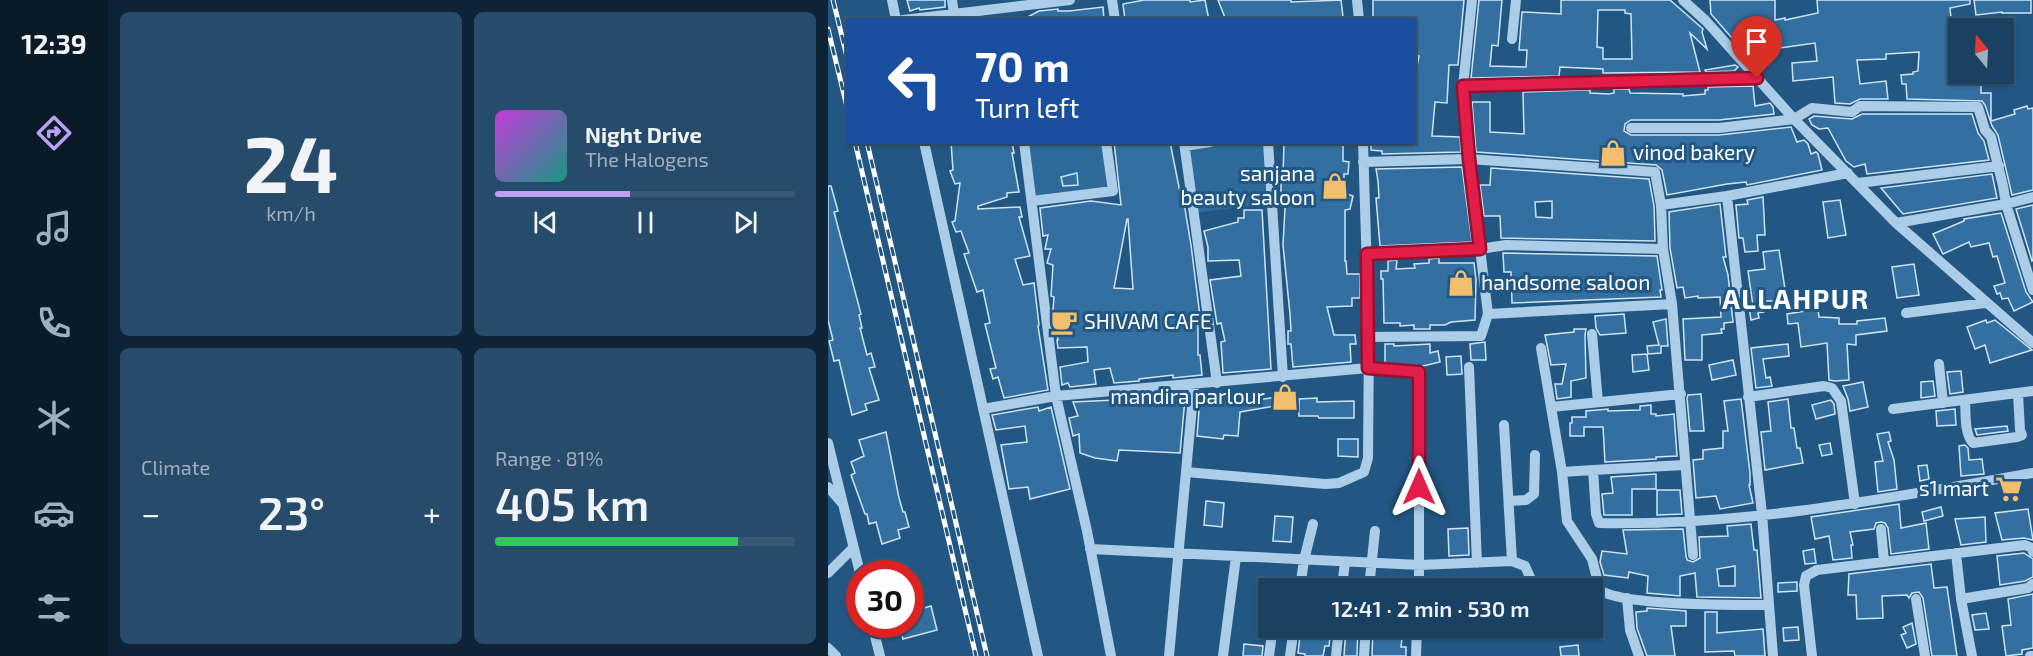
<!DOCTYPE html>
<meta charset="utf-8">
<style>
body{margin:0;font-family:"Exo 2",sans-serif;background:#274c6b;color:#f1f3f6;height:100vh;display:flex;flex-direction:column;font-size:22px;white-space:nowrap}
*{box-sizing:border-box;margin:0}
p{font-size:20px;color:#9fafbe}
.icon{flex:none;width:33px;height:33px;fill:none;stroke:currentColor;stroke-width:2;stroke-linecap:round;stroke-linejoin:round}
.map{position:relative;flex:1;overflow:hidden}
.side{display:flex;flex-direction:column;gap:12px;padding:12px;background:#0e2436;width:720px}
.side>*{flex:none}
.hud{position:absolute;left:18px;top:18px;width:570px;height:126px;border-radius:0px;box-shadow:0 2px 4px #0004,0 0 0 2px #385a77;background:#1a4fa0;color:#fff;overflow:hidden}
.needle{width:39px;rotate:342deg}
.tools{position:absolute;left:1120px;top:18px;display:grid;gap:12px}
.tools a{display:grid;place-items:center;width:66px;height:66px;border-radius:0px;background:#1a4162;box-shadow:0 2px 4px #0004,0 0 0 2px #385a77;font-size:30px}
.speed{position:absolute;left:18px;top:560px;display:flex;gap:12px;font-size:30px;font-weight:700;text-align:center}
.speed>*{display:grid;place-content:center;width:78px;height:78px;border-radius:50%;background:#1a4162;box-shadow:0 2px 4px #0004,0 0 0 2px #385a77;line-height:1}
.speed .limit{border:9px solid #d22;background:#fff;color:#111}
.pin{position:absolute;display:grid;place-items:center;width:51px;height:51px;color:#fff;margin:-62px -26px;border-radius:50% 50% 50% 0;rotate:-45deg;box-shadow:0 0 6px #0007}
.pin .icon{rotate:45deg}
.me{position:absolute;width:66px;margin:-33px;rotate:0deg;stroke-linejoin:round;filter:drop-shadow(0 0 4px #0008)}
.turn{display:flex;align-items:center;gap:21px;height:126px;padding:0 30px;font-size:27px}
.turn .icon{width:78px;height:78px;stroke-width:2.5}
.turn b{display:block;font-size:42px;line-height:51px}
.big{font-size:45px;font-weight:600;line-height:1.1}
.side .widget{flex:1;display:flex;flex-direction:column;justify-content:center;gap:9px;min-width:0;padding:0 21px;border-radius:9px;background:#274c6b}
.side .dial{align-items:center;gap:0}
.dial b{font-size:78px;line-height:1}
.song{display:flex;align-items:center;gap:18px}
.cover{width:72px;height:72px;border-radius:9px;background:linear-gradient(135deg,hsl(290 70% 55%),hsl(170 70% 35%))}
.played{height:6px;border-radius:3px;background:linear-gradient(90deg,#bca0f2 45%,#385a77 45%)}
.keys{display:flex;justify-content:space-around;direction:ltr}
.heat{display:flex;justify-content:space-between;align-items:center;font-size:33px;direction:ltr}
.charge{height:9px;border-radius:4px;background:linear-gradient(90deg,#34c759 81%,#385a77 0)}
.side .tiles{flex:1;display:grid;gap:12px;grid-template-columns:repeat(2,1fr)}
.trip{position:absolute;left:430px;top:578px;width:345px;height:60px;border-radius:0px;background:#1a4162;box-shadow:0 2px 4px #0004,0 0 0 2px #385a77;font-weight:600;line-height:60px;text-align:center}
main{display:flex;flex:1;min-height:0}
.dock{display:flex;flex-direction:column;width:108px;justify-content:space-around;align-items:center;background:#0a1a27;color:#9fafbe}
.dock .icon{width:42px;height:42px}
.dock .selected{color:#bca0f2}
.dock b{font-size:27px;color:#f1f3f6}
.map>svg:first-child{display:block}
</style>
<main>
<nav class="dock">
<b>12:39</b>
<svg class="icon selected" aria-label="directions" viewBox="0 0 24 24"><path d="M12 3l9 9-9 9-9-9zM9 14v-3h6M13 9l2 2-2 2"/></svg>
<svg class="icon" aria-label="music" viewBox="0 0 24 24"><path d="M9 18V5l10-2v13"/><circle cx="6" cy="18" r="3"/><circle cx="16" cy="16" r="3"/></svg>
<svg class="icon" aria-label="phone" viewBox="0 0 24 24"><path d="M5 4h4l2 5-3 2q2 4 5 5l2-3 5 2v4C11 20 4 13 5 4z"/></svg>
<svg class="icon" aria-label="climate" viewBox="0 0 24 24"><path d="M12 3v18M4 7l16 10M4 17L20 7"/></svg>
<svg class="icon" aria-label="car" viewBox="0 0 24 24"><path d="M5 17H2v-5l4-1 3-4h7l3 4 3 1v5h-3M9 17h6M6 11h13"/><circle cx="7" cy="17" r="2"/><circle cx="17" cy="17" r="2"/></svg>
<svg class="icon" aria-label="filters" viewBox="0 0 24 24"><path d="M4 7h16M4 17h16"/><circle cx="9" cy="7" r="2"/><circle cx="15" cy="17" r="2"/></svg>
</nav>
<section class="side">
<div class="tiles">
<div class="widget dial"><b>24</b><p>km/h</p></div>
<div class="widget">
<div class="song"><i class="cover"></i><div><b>Night Drive</b><p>The Halogens</p></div></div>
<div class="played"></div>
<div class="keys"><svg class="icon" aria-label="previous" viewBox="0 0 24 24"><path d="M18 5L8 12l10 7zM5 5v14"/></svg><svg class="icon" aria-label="pause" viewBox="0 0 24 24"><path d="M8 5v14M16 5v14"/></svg><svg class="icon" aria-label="next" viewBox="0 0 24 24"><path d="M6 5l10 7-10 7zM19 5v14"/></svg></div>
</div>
<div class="widget"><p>Climate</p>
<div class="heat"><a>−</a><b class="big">23°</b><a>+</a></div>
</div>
<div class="widget"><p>Range · 81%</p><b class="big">405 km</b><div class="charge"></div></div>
</div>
</section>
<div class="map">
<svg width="1205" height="656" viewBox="0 0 1205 656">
<rect width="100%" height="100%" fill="#235783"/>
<path fill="#2d6a9a" d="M382,142L440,143L443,203L366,213L357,146Z
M196,143H278L285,191L204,201Z"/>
<path fill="#336fa0" stroke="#cfe5f6" stroke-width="1.5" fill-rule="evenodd" d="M79,0H117V7L92,10L91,8L82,11Z
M316,0H362V2L377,0L381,20H369V17L360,20H297L295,4Z
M390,0H463V2L513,0L515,17L502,20H442L441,17L429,20H398Z
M545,0H636L630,65H621L619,103L607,102L604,136L632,137L633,152L554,154V151L543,150V142H586L589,101H586V81L591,56L586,55V20H545Z
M651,0H674L670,46L664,45L662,66L698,67L699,50H691L694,12L733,14V0H842L875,29L874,32L879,49L862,33L872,72L775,73V69L732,67L731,76L643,78ZM770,10H797V13L803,14L804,59H775V48L769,47Z
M882,0H947V20L957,18V20L990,13L989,0H1142V4L1122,8L1126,50H1131V74H1153V93H1163V121L1187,114L1186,110L1199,106L1200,109L1205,108V190L1184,195L1170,135L1164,126L1157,105L1154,101L1079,99L1078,84H1074L1073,75L1085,74V72L1090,71L1091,52L1058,54V59L1029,60L1032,84L1058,81L1060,99H1032L1022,104L1007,103L1005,77L965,81L964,63L989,61L987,43L917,53L883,14Z
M1146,0H1203V13H1174V12L1148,15Z
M275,7L276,20H194L211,11L230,9V11H241Z
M907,65L910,67L906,71L878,72L877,70Z
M925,86L927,106L942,103L945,107L946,114L891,120H803L797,124L796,131L803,135H891L963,127L969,142L976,140L980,144L983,154L988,152L990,154L994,170L919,185L918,182L899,184L839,195L834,170L828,165L648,152L644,102H662V132L696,134L695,92L757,90H762V93L781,94L786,93V89H801L802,93L855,94V96L877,94V90H880V87Z
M1034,114H1144L1150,133L1156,141L1161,160L1039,174L1037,164L1026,167L1018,161L1000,128L991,129L984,125L981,119L986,116L1024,119Z
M123,142H184L186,153H184L191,192L179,193V197L150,206V209L192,207L194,217H191L202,256L187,259L195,285L206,283L211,325L210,326L220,390L176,398L170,377L165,379L162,369L168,368L157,324L162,323L155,290L149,292L136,254L141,253L133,231L128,232L124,222L127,221L132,183L127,184L122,171L125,170Z
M286,142H342L353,197H355L363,245L373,324L370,325V355H372L374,375L345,378V375L311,379V381L286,383L282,368L266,370L268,384L242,387L240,383L234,385L232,367L260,362L259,347L230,348L229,340H230L225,310L226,297L223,296L225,265L219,263L223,249H217L220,235L215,236L212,208L263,201L293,205ZM299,219H300L305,289L286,288Z
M456,142H515V161L521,162L520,174H516V193L525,196L522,209L517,210V261H518L519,274H532V298H524V306L499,307L506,335H527L528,344H522L523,362L465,367L463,344H460V331H463L462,314L455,245L457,208L456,198H453V176H455Z
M634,167L644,242L552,246L548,198H551L550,181L548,169Z
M663,168L821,179L826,206L827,241L673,238L672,216H656L652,185H662ZM724,201V218L708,217L707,202Z
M249,173L250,185L235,186L233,177Z
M1164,174L1169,198L1075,214L1053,188Z
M0,186H3L10,211L6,212L33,314L31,315L34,328H32L39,355L43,353L47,367L41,368L51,400L37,404L39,410L24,415L11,360L6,361L1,341L5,340L0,320Z
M935,197L937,235H929L930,251L917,252L915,238H911L908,205L920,204L919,200Z
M1012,200L1018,235L1000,238L995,202Z
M892,204L898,257H895L900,275L905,322L896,323V329H893L894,333L874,335V360H857L855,319L893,317L892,297L870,298V296L857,298L855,287L849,288L842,248L841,212Z
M1205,205V260L1204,261L1188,209Z
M416,210H434L443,369L395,373L393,342L397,341L393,323L389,324L382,280L413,276L411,260L380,261V247L376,231L410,222V218H416Z
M1173,213L1198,292L1205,302L1186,311L1180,298L1174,299L1172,293L1169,294L1166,286L1177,283L1169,256L1165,257L1161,243L1143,247L1141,242L1115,254L1105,234L1136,221V219Z
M951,250L957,289H955V301H934L936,312L930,313L931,318L923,320L921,307L925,306L920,271L937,269L935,252Z
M675,253L829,256L834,290H832L833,297L684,303L683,272H676Z
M611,258V263H646L648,280L647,320L623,322L617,325H602V329H586V325L572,326V323H556L555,279H553V271H560V261L569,260L568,269L587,268L586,264L601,263V259Z
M1086,264L1091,295L1069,298L1064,267Z
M990,309L991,317L1011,318V324H1029V321L1057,318L1059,331L1028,335V345L1019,344L1021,380L1007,381L1001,380L999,343L973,347L970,323L960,324L959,314Z
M796,314L798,333L772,335L768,328L767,316Z
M838,319L840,346H833V353L820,354L819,346L831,345L825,322Z
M1158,320L1159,323L1167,320L1204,350L1162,363L1157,345L1147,349L1139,327Z
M746,329H758L757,335L758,378L743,381V397L729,399L727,384H734L738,364L723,365L717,335L746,332Z
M657,342L658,360H643L642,344Z
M557,344H566V346L602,344V353L610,351L612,362L595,366L557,363Z
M960,344L961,356L935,359L938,378L942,377L944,386L928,388L923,348Z
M819,354L821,370L805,372L804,355Z
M633,356L634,374L619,375L618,357Z
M905,360L908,375L884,380L881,365Z
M1133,371L1135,392L1122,394L1119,372Z
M1105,381L1107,396L1093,398V382Z
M1035,382L1040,407L1022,411L1020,399L1015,386Z
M394,393L418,395L428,393L430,400L468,394L470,402L412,412L410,436L396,435L395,439L369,436L372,398H384V395L395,396Z
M873,394L876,431H862L859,398L860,395Z
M489,398V402L526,401V418H491L490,416H471V399Z
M357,399L352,453L291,450L289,461L267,458L252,453L251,434L245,436L241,418L250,416L245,402L287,400L289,406L303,402L304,406L326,400V403Z
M913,399L922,473V485H921L925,503L892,509L888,496L868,498L865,460L875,459V450L895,448V431H900L896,401Z
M960,399L963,428H966L969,448H972L975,463L937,470L933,432L943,431L940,402Z
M1003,400L1006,404L1007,414L988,419L984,405Z
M823,405V414H828V416L846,414L849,456L828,457V459L777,462L775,427H756V436H742V423H744V417H758V411L780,409V411L812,410V406Z
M210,407L211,411L223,407L242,489L202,499L200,487L181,489L173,445L199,442L197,426L168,430L164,415Z
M1127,409L1128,425L1109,426L1108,411Z
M1179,426L1180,431L1149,435L1147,429Z
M58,432L71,498L75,512H77L81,527L70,530L72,538L54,544L48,522L41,524L39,514H37L23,475L27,473L23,462L36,456L31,440Z
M1061,432L1063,441L1060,442L1066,460L1069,489L1050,492L1047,462L1055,461L1049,434Z
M510,439H530V457L510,456Z
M1002,443L1004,454L994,456L991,445Z
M1137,445L1140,448L1141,460L1154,459L1156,474L1133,476L1131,446Z
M1099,465L1101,479L1092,481L1090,466Z
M828,474V489H804V515H776L774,494L785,493L783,477Z
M829,490H852L854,514L829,515Z
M378,501L396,503L394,527L376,525Z
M1071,504L1073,528L1098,523L1101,549L1063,554L1060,528L1057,523L1053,522L1048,523L1046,529L1022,532L1025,545H1023L1024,558L1005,560L1001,536L987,539L983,517Z
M1113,507L1115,516L1096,521L1094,512Z
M1200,509L1205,540L1196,538L1174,540L1167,513Z
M447,516L465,517L463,542L445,541Z
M1157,517L1158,542L1133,545L1127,519Z
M923,524L926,550H929L933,598L869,597L867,573L852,576V596L819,593L820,576L801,572L800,578L776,575L772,562L774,551L799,554L795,530L855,529L858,556L859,560L865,562L872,558L871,537L900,536L899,526ZM907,566V586H891L889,569Z
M640,528L641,555L621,556L620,529Z
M986,549L988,563L977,564L975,551Z
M1196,553L1205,559V577L1197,581L1172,585L1169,556Z
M1103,564L1106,588L1119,587L1129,656H1104L1095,598L1091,592L1084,593L1081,598L1079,595L1054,596L1055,618L1029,619L1028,595H1020L1021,574Z
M969,582V591L950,592V583Z
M1205,594V648L1194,650V654L1178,656L1174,626L1183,625L1180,599Z
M103,606L109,630L75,639L71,624H82V612Z
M819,608L858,611V626H843L847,656H819L809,628L808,612L819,611Z
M877,612H889V633L935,629L937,656H907L906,651L877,652Z
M1158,613L1161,629L1147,630L1144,615Z
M1084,623L1088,644L1079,648L1073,635L1078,633L1075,627Z
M473,627L503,629L501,646H497L495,656H477V654L470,653Z
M518,627H530L529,656H516Z
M545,627L575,629L573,647H578V656H544Z
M970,627L971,640L956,641L955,628Z
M416,644L435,646L434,656H415Z
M750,645L751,656H733L732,647Z"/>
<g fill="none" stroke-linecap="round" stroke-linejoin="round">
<path stroke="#abcde8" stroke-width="10" d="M64,0L68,20
M124,0L126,14
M284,0L287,20
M529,0L531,20
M855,0L878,21L966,119L1068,223L1205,343
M75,20L242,0
M684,39L688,0
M635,86L929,78
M803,128H891L966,119L984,108L1024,112L1032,106L1150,107L1157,130L1163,137L1175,186L1178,204L1205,290
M96,142L210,656
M196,142L228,396L259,531L283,656
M356,142L389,383
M440,142L455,377
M357,146L382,142
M535,162L641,159L827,172L833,205L835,249L844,304L865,555
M1030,183L1171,166
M899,196L934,514L945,656
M204,201L285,191L278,142
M833,205L899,196L1020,173
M1068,223L1178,204L1205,197
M539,254L652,249L678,245L835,249
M1078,313L1157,303
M660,314L844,304
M764,334L770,402
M541,337L653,336L660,314L641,159L635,86L644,0
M713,348L734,472
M1111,364L1115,403
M641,367L649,563
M920,397L996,386L1004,388L1013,401L1027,504
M1137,401C1138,413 1136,434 1145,443L1189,437L1194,435L1192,430L1190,393
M723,407L853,394
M155,409L228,396L540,368L563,371L591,372V588
M1065,409L1205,391
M0,443L32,573
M856,465L765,470L768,514L771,523C917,526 1062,498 1205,473
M765,470L734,472L739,521L764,559L772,590C793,606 910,605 941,605
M358,472L497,484L511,483L536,472L540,458L541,337L535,142
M0,487L14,503
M681,501L698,500L706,494L707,455
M1053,529L1056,562
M262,549L592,565L684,561L676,425
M1128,553L1133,599L1144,656
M684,561L697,566L707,588
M0,573L25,548
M472,588L476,560L485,524
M514,588L517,562
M541,588L547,531
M799,598L802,630L811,656
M1088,599L1097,656
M1133,599L1200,588L1205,584
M44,624L52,656
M0,648L8,656
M341,656L366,385
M395,656L408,557
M441,656L445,627
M462,656L466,627
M508,656L511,627
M536,656L538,627
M588,656L589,627
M984,656L976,585L978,576L989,570L1197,545L1204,548L1205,552
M1202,656H1205"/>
<defs>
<path id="rail" d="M5,0L20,61
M0,29L20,111
M27,142L148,656
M39,142L159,656"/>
</defs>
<use href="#rail" stroke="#fff" stroke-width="5"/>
<use href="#rail" stroke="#235783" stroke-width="3" stroke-dasharray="9" stroke-linecap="butt"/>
</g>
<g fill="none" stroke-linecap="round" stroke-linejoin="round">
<defs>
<path id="route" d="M591,487V372L540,368L539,254L652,249L641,159L635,86L929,78"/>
</defs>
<use href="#route" stroke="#92132f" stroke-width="15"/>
<use href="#route" stroke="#e11d48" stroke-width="10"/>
</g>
<defs>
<symbol id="shop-bare" viewBox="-9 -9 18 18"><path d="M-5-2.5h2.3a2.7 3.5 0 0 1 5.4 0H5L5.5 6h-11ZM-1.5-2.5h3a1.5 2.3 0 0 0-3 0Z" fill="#f3bf6e" stroke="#235783" stroke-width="2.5" paint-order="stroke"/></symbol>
<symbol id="cafe-bare" viewBox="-9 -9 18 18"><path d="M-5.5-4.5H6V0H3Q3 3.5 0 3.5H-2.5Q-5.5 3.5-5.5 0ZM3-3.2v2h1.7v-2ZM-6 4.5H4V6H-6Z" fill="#f3bf6e" stroke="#235783" stroke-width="2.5" paint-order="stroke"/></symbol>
<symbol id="supermarket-bare" viewBox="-9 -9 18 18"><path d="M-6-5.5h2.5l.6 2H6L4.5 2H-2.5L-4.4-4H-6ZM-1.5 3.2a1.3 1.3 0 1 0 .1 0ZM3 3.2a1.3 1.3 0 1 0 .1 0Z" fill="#f3bf6e" stroke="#235783" stroke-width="2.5" paint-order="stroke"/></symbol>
</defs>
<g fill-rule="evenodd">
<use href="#shop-bare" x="766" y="134" width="38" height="38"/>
<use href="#shop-bare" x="488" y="167" width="38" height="38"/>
<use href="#shop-bare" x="614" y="264" width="38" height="38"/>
<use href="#cafe-bare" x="217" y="303" width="38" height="38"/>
<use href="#shop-bare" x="438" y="378" width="38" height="38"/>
<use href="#supermarket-bare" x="1162" y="470" width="38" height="38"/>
</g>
<g text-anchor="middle" stroke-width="6" stroke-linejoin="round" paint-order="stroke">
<g font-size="21" fill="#fff" stroke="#235783" text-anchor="start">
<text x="805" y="160">vinod bakery</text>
<text x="487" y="181" text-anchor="end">sanjana<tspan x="487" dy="24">beauty saloon</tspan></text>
<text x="653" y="290">handsome saloon</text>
<text x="256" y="329">SHIVAM CAFE</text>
<text x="437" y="404" text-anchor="end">mandira parlour</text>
<text x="1161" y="496" text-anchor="end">s1 mart</text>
</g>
<g font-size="27" font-weight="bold" letter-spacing="1.5" fill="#fff" stroke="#235783">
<text x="968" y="309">ALLAHPUR</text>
</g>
</g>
</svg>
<div class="tools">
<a><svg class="needle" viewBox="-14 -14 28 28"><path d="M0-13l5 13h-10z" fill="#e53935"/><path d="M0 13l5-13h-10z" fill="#9fafbe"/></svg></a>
</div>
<div class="speed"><div class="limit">30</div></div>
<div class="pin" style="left:929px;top:78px;background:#d93025"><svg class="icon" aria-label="arrive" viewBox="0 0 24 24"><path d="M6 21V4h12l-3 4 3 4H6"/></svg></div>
<svg class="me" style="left:591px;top:487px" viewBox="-20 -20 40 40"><path d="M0-17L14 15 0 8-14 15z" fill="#e11d48" stroke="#fff" stroke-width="4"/></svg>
<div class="trip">12:41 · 2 min · 530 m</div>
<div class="hud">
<div class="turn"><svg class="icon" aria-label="left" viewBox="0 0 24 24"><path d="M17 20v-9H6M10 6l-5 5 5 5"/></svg><div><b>70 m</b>Turn left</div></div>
</div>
</div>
</main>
